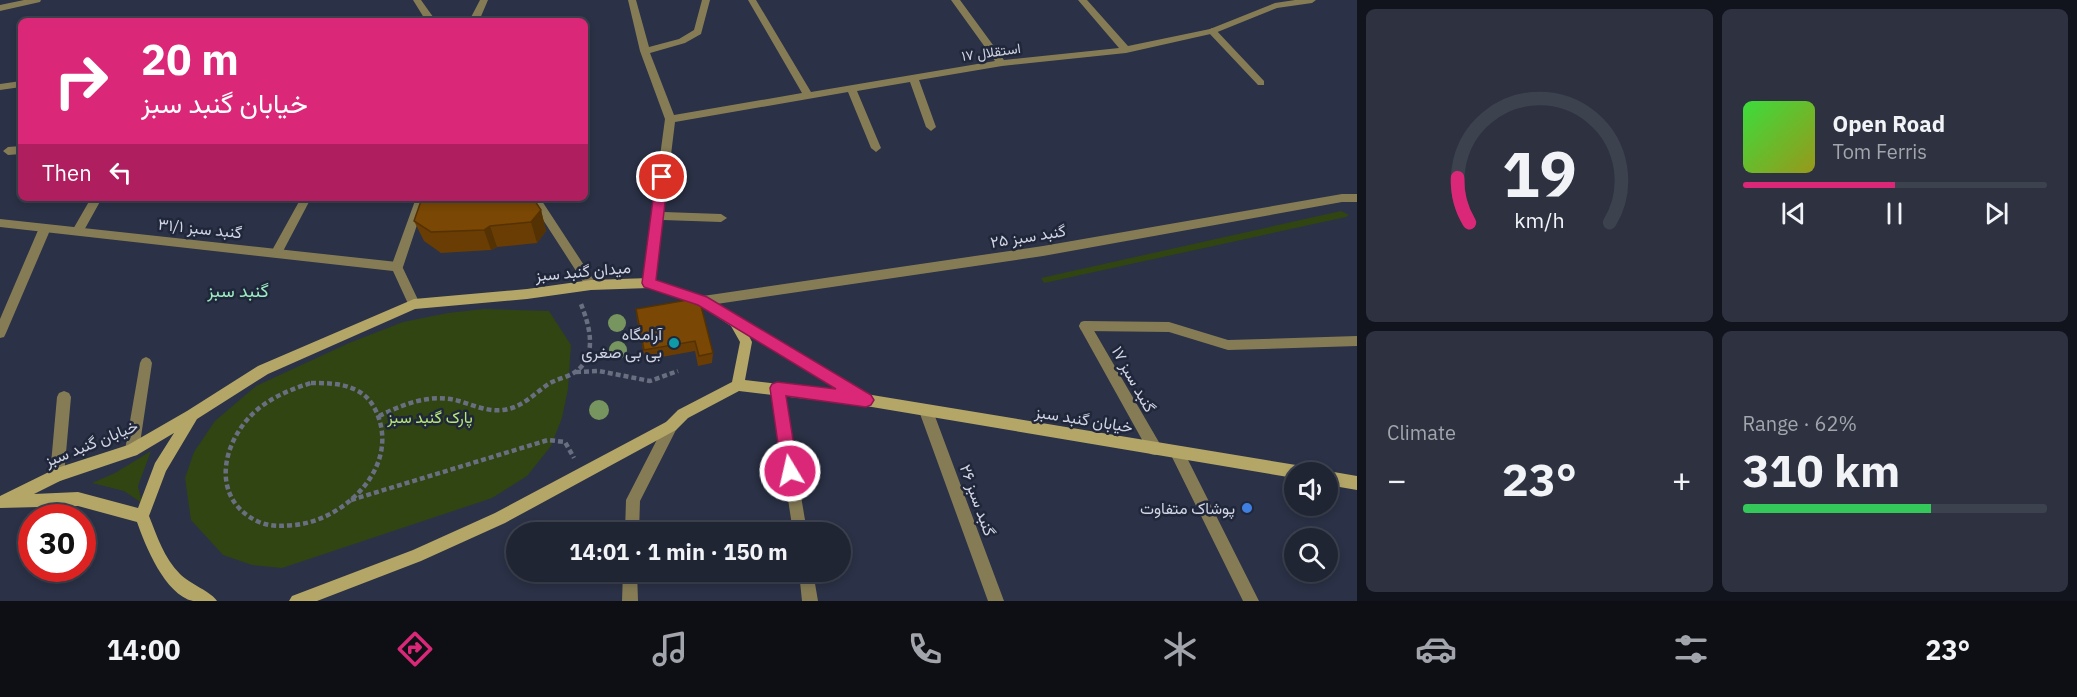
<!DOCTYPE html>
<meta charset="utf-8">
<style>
body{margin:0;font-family:"IBM Plex Sans",Vazirmatn,sans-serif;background:#2d3140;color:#f1f3f6;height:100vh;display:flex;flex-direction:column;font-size:22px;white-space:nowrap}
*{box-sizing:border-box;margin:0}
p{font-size:20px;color:#a2a5ac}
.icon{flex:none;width:33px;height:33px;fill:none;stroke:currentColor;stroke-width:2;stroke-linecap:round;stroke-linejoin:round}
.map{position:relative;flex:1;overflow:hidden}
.details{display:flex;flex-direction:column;gap:9px;padding:9px;background:#12141d;width:720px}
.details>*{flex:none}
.banner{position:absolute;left:18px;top:18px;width:570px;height:183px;border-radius:9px;box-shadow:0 3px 9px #0003,0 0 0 2px #3d424f;background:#db2777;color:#fff;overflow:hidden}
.fabs{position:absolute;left:1284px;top:462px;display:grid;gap:12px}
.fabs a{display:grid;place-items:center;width:54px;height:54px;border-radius:50%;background:#202534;box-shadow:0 3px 9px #0003,0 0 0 2px #3d424f;font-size:30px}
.speed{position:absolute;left:18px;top:504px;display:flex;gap:12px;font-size:30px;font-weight:700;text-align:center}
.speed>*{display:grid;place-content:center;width:78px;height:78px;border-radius:50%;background:#202534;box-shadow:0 3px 9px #0003,0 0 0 2px #3d424f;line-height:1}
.speed .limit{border:9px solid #d22;background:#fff;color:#111}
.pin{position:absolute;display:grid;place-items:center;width:51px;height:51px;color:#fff;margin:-26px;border:3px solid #fff;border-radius:50%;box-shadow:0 2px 6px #0007}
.me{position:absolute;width:66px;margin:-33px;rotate:351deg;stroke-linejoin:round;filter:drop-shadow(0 0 4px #0008)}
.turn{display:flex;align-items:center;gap:21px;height:126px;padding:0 24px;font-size:27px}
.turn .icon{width:78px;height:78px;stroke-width:2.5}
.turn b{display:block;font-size:42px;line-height:51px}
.then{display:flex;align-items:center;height:57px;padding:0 24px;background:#0003;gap:12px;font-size:22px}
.big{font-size:45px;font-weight:700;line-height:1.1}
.details .tile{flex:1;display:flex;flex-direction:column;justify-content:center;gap:9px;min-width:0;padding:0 21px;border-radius:9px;background:#2d3140}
.details .dial{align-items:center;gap:0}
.dial svg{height:156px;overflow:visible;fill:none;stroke:#3d424f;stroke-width:7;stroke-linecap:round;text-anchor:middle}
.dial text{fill:#f1f3f6;stroke:none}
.song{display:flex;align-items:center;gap:18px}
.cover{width:72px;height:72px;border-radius:9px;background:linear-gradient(135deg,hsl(120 70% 55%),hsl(60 70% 35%))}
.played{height:6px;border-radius:3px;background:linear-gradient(90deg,#db2777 50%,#3d424f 50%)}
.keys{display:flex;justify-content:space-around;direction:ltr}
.heat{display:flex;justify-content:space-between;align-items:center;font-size:33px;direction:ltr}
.charge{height:9px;border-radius:4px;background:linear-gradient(90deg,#34c759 62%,#3d424f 0)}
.details .tiles{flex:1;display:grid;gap:9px;grid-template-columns:repeat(2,1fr)}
.trip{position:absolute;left:506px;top:522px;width:345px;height:60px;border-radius:30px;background:#202534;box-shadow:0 3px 9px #0003,0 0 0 2px #3d424f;font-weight:700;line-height:60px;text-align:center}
.dock{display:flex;height:96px;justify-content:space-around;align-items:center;background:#0d0f15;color:#a2a5ac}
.dock .icon{width:42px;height:42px}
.dock .on{color:#db2777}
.dock b{font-size:27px;color:#f1f3f6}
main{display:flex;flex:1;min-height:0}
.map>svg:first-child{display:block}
</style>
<main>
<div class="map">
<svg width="1357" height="601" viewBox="0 0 1357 601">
<rect width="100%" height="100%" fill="#2b3146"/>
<path fill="#304512" d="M1341,211L1349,215L1346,217L1044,283L1041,278Z
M484,309L549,311L571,345L568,389L562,418L551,446L527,476L492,498L282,568L252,565L223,555L191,520L185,478L194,452L215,421L256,386L349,343L403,322L448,313Z
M151,451L138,486L142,503L124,491L92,483L115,473Z"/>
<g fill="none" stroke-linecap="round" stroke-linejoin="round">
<path stroke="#696e81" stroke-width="4.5" stroke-dasharray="5 3" stroke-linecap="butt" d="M576,372L599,371L650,381L678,371
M311,383C326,383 342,383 356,390C369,396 376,408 380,422C394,473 342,520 295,525C282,526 271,527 259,522C208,499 222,439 258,409C274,396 292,389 311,383Z
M379,416C404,404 431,393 459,401C473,405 488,412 503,410C521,408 533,395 547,385C554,380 564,378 572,374C599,359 590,327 581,304
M351,500L548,440L565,442L574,458"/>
<path fill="#857c56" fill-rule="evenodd" d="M1212,28L1215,29L1264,81V85H1258L1209,33L1207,31Z
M45,224L51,228L6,333L4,337L0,338V319L39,228Z
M1085,321L1169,322L1228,340L1357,336V346L1228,350L1169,332L1085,331L1081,330L1079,326L1081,322Z
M146,357L150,359L152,363L139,450L137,455L132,456L127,455L125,450L140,363L142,359Z
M64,391L69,393L71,397L64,475L62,480L57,482L52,480L50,475L57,397L59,393Z"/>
<path fill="#857c56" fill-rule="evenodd" d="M24,0H41L40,2L0,11V5Z
M413,0H421L436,21H426Z
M480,0H488L479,21H469Z
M628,0H636L649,47L679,39L694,30L702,0H710L701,34L685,43L650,53L674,115L802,93L748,0H756L811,92L995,61L951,0H960L1004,60L1119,48L1078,0H1087L1128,46L1210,29L1275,3L1295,0H1316L1312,3L1277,8L1215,33L1126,53L1002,66L919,80L936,127L931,131L926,127L910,82L857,91L881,148L876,152L871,148L848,92L675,122L664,212L721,214L727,218L721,222L663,220L655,283L653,286H645L643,283L665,119L640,51Z
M21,81V87L0,90V84Z
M21,146V154L8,155L3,151L8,147Z
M1342,194H1357V202H1342L1043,256L703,306L699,305L697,301L699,297L703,296L1043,246Z
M91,198H102L82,234H74L72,231Z
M301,198H309L310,200L280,257H272L270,254Z
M416,198H426L403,267L401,270H393L391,267Z
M529,198H540L595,282L597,285L595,288H587Z
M1085,321L1089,322L1160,444L1162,449L1160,454L1155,455L1150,454L1081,330L1079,326L1081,322Z
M777,382L782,384L783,388L807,532H793L771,388L772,384Z
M926,405L931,407L933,411L1004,601H988L919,411L921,407Z
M671,420L676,422L678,426L640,501L639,532H625L626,500L666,422Z
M623,572H637L638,601H622Z
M799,572H813L818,601H802Z"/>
<path fill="#857c56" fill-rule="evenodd" d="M0,219L397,262L401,264L420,304L418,308H410L393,271L0,227Z
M1177,447L1182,448L1259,601H1243L1170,453L1172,448Z"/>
<path fill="#b4a667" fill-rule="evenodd" d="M649,278L707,297L866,394L1296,465L1301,467L1303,472H1294V478L866,406L739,391L688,418L676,430L505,523L421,561L317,601H289L292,596L413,550L495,513L666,422L678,410L732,382L740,342L731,326L699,305L649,288L591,290L527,299L415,309L268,374L197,419L166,471L149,516C157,536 164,558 180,574C189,583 213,593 217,601C209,601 200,601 193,601C165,595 145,545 137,522L78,506L0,508V496L57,468L128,445L187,411L258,366L414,299L527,289L591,280ZM749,336L840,391L745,380L752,342ZM174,433L155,463L138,508L78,492L34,494L60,481L137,455Z
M1328,471L1357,476V490L1328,485V472H1325Z"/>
</g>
<g fill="#77955f">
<circle cx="617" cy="323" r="9"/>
<circle cx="618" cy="350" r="9"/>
<circle cx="599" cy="410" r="10"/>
</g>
<path fill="#693d03" d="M541,210L546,231L537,243L497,247L491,250L441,253L424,241L414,221Z
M699,298L713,353L712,363L698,366L695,351L645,360L637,320L636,309Z"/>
<path fill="#553203" d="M541,210L546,231L537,243L531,222Z
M490,226L497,247L491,250L484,230Z"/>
<path fill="#7a4704" stroke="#553203" stroke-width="1.5" d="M422,198H533L541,210L531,222L490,226L484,230L431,232L414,221Z
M699,298L713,353L699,356L695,341L644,350L636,309Z"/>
<path fill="#db2777" stroke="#8e194d" stroke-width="1.5" d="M662,173L668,177L656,280L707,297L871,395L874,400L871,405L866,407L786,396L798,471L796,476L790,478L785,476L782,471L770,388L772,384L777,382L836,389L698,305L644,287L642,283L656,177Z"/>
<circle fill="#0f9aa8" stroke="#21273b" stroke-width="2" cx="674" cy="343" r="6"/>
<circle fill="#3f7fe0" stroke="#21273b" stroke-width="2" cx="1247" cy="508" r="6"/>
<g text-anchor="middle" stroke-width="5" stroke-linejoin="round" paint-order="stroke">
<g font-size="14" fill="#d1d5e3" stroke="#21273b">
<text transform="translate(991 52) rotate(-8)" y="5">استقلال ۱۷</text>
</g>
<g font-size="16" fill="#d1d5e3" stroke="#21273b">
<text transform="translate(200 228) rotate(6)" y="6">گنبد سبز ۳۱/۱</text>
<text transform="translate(1028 236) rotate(-9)" y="6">گنبد سبز ۲۵</text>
<text transform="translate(583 271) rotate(-5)" y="6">میدان گنبد سبز</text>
<text transform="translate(1134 379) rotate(61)" y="6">گنبد سبز ۱۷</text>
<text transform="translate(1084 419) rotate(9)" y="6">خیابان گنبد سبز</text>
<text transform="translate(91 443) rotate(-22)" y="6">خیابان گنبد سبز</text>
<text transform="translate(978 500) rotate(70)" y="6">گنبد سبز ۲۶</text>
</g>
<g font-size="16" fill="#d1d5e3" stroke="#21273b" text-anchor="end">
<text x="662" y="340">آرامگاه<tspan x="662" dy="18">بی بی صغری</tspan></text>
<text x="1235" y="514">پوشاک متفاوت</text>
</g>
<g font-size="16" fill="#b5e774" stroke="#21273b">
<text x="430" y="423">پارک گنبد سبز</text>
</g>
<g font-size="18" fill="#9aebc1" stroke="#21273b">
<text x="238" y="297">گنبد سبز</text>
</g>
</g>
</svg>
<div class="fabs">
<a><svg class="icon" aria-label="sound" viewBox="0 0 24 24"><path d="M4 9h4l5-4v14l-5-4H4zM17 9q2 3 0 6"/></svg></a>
<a><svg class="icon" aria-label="search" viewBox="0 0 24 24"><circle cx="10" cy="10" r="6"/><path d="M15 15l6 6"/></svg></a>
</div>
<div class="speed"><div class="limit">30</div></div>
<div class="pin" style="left:662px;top:177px;background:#d93025"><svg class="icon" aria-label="arrive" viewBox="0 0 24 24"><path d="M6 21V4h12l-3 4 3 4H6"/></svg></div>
<svg class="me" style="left:790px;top:471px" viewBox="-20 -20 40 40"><circle r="17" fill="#db2777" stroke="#fff" stroke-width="3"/><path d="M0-11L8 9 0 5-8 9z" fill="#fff"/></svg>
<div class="trip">14:01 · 1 min · 150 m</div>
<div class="banner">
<div class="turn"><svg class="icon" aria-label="right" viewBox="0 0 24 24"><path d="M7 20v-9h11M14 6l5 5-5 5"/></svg><div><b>20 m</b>خیابان گنبد سبز</div></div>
<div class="then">Then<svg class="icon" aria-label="left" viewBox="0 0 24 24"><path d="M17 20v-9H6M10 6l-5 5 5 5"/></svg></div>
</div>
</div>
<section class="details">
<div class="tiles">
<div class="tile dial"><svg viewBox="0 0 100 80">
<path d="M14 69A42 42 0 1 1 86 69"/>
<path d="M14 69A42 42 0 0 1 8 46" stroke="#db2777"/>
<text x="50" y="56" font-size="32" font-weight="700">19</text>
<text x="50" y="72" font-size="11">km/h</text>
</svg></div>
<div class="tile">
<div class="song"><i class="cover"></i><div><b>Open Road</b><p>Tom Ferris</p></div></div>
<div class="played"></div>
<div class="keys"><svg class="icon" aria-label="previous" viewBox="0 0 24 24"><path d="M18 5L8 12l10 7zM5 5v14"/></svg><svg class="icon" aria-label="pause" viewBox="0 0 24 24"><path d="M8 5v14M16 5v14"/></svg><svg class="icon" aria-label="next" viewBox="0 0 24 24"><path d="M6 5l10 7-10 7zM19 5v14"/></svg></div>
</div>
<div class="tile"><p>Climate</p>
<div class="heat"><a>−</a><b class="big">23°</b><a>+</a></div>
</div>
<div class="tile"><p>Range · 62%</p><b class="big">310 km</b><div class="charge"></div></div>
</div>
</section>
</main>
<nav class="dock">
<b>14:00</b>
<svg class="icon on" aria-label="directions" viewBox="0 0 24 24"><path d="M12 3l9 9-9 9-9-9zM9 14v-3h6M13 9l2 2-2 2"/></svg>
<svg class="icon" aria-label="music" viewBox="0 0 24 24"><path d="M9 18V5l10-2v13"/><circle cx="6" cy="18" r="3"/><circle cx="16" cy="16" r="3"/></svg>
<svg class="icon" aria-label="phone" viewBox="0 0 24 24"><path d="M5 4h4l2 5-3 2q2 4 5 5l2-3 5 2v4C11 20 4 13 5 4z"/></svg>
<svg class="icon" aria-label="climate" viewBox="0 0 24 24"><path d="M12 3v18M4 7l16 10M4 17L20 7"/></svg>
<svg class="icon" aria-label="car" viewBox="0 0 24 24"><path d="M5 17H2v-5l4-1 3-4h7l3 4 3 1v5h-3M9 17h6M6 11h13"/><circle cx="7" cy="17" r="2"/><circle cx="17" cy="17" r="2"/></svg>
<svg class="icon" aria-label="filters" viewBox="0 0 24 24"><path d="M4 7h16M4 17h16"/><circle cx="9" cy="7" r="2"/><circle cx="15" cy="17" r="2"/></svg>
<b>23°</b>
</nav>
